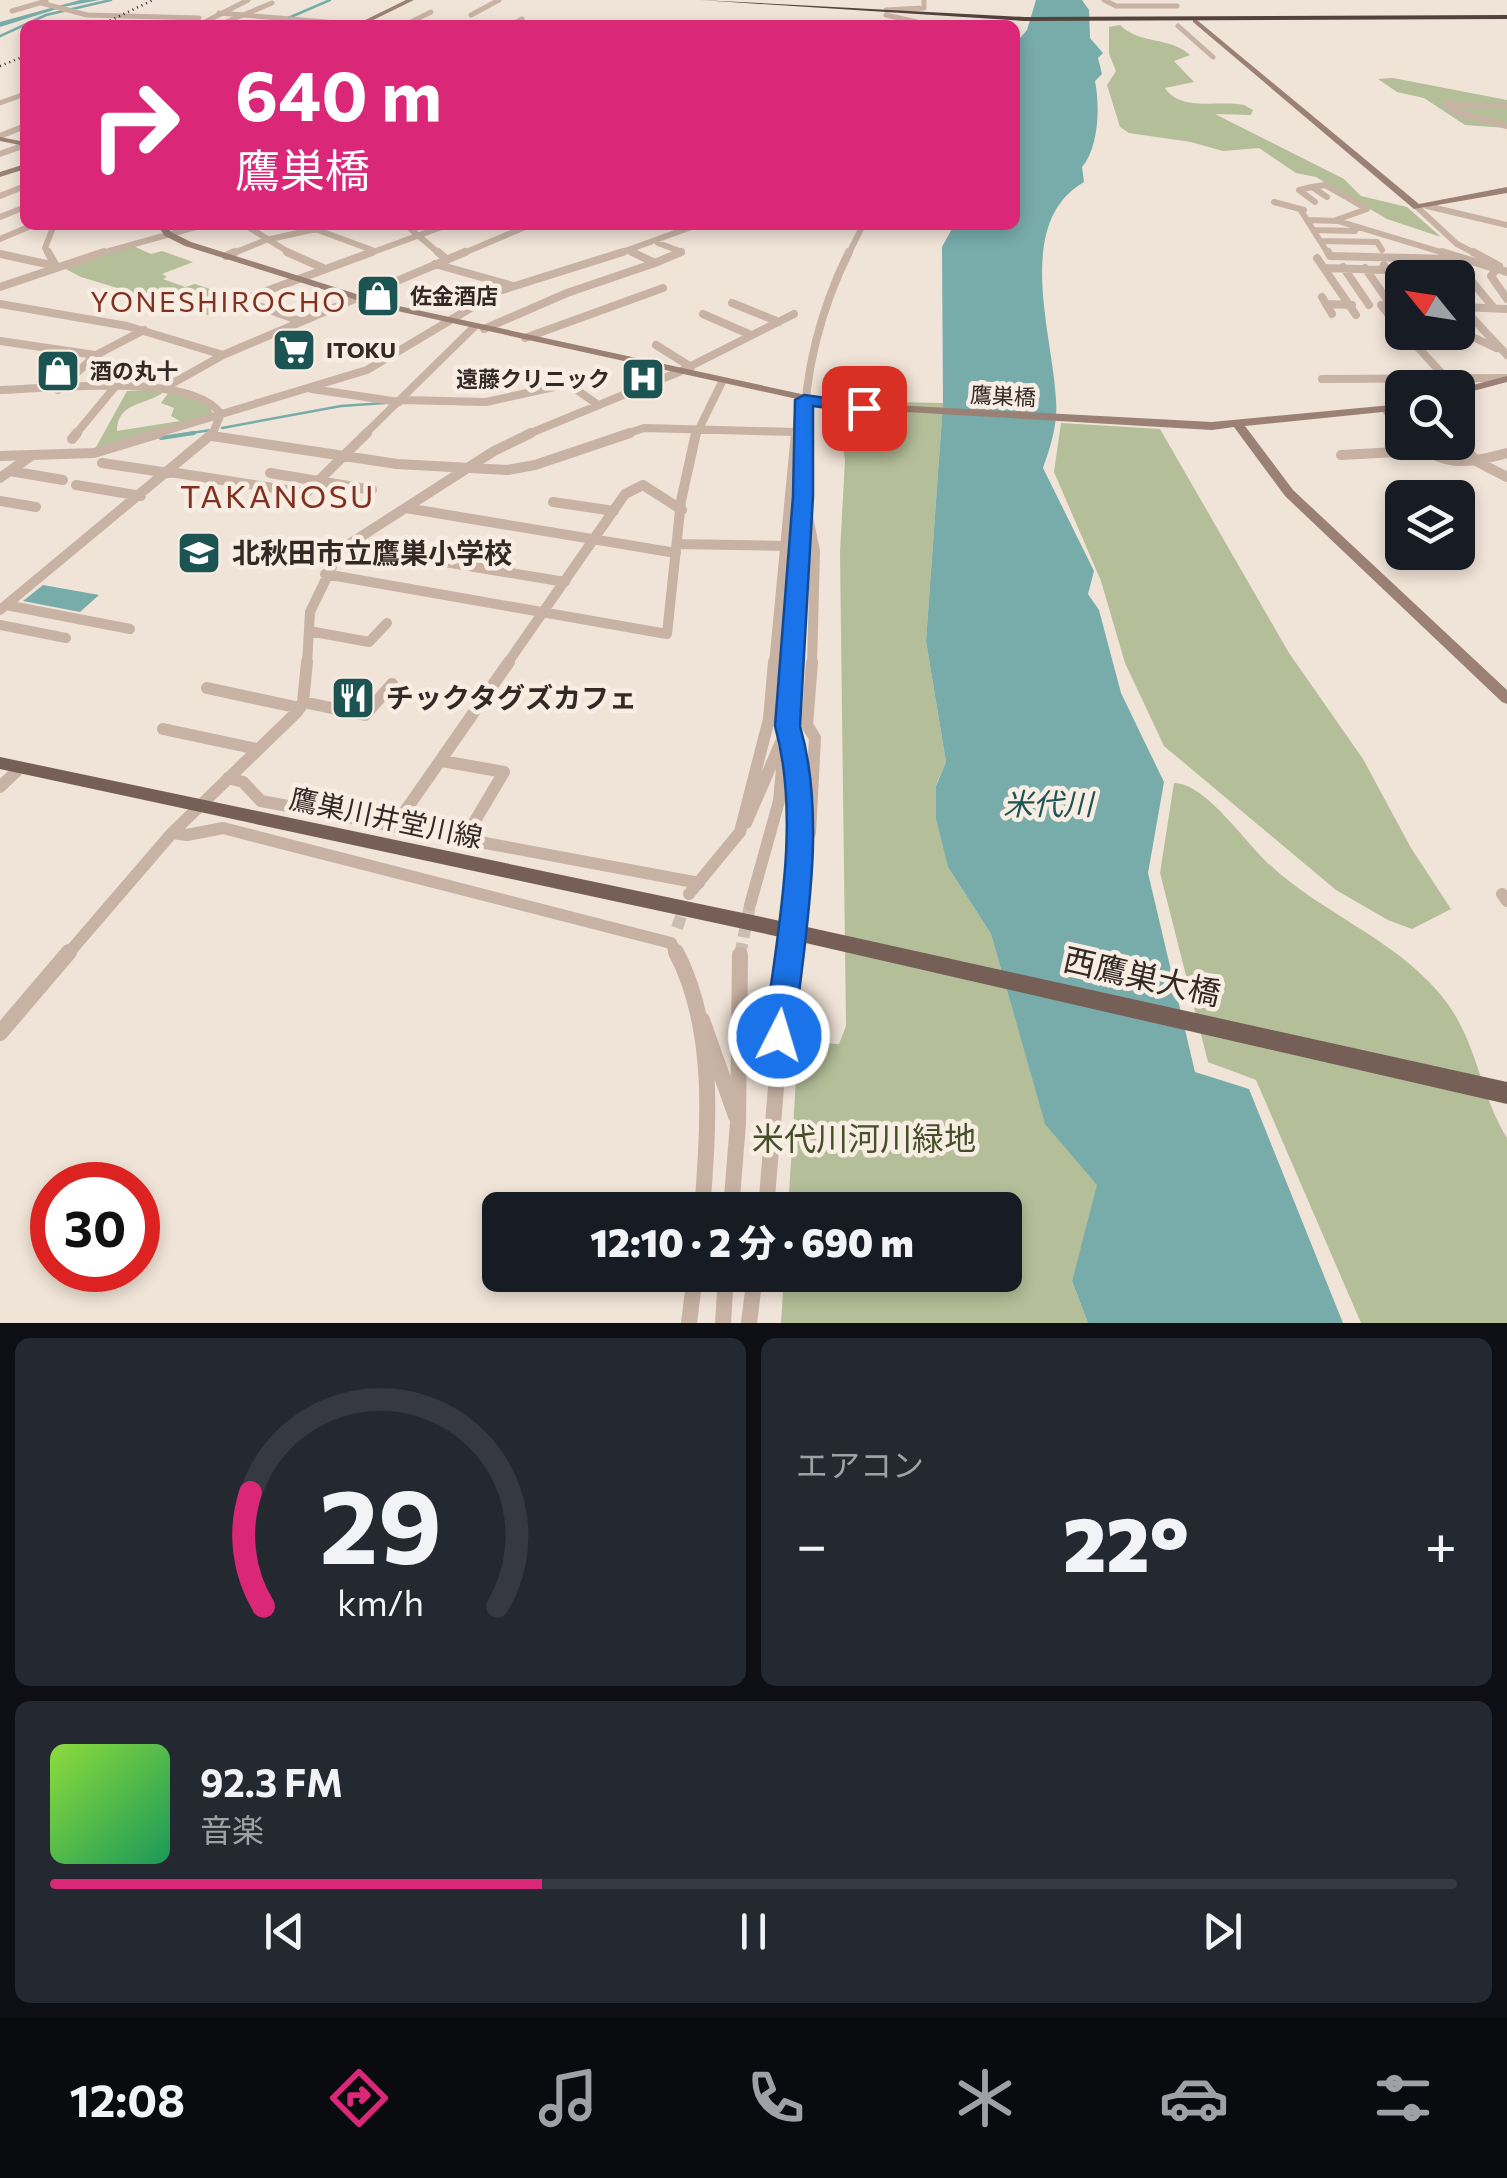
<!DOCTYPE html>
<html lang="ja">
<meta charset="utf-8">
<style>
body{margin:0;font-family:Commissioner,"Noto Sans JP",sans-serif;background:#242831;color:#f1f3f6;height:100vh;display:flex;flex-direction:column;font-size:38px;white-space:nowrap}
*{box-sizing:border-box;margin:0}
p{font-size:32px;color:#9ea1a6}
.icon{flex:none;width:55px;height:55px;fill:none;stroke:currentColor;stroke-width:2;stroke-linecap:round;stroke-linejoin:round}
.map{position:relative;height:1323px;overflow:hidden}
.side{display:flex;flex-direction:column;gap:15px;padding:15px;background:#0d0f14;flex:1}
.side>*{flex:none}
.top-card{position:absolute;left:20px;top:20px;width:1000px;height:210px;border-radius:15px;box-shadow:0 5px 15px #0003;background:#db2777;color:#fff;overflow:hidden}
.needle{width:65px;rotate:300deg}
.fabs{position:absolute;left:1385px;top:260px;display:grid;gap:20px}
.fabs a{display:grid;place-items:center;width:90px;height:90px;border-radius:15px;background:#171b24;box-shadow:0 5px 15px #0003;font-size:50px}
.speed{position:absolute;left:30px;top:1162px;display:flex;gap:20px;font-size:50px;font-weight:700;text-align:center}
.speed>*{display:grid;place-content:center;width:130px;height:130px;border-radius:50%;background:#171b24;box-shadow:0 5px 15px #0003;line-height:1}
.speed .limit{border:15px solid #d22;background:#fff;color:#111}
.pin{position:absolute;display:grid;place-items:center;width:85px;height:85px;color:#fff;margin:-42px;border-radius:20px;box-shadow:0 5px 15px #0006}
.me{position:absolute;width:110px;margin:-55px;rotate:5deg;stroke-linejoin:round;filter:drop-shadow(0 0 8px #0008)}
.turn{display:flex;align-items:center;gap:35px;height:210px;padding:0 50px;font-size:45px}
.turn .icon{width:130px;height:130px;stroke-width:2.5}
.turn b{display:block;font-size:70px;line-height:85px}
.big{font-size:75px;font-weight:800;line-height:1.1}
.side .widget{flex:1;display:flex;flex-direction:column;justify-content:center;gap:15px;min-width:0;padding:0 35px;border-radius:15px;background:#242831}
.side .dial{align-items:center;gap:0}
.dial svg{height:260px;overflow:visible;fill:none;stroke:#363941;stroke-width:7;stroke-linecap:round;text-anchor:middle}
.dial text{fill:#f1f3f6;stroke:none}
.song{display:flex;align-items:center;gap:30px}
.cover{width:120px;height:120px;border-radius:15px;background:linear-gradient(135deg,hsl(90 70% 55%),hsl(150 70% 35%))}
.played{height:10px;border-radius:5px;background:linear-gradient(90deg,#db2777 35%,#363941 35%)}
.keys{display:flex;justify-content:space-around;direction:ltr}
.heat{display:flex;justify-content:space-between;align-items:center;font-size:55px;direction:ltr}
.side .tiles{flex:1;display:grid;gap:15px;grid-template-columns:1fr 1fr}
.widget:last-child{grid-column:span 2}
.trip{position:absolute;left:482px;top:1192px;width:540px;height:100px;border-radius:15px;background:#171b24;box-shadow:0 5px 15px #0003;font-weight:800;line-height:100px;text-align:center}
.tabs{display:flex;height:160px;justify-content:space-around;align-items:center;background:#090b0e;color:#9ea1a6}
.tabs .icon{width:70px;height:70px}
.tabs .selected{color:#db2777}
.tabs b{font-size:45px;color:#f1f3f6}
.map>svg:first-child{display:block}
</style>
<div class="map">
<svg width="1507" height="1323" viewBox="0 0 1507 1323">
<rect width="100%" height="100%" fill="#f0e3d7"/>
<path fill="#b4be98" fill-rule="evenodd" d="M1120,25C1140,45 1169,36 1190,55L1174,61L1194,82L1165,88C1181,112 1218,100 1244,105L1253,110L1251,115L1215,114L1344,179L1361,196L1407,207L1441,237L1387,219L1316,177L1296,173L1259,148L1223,151L1191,142L1129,133L1120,127L1107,85L1116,71L1109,54V27Z
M1393,78L1507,100V128L1465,125L1424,98L1397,92L1378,79Z
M131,245L151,254L162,251L193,262L162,274L167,277L163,279L185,287L195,284L242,300L207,315L81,277L58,265Z
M165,389L207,403L214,415L95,449L127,391ZM165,391L169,392L161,403L174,408L171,416L180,421L117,431C117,401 147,406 165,391Z
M835,401L943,403L926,641L946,762L936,785L948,867L991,934L1045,1123L1098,1185L1072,1281L1088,1323H781L784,1275H1005V1210H788L797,1063L812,1043L839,1044L846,1026L840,552L845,460Z
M1061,423L1160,429L1289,653L1363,759L1411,848L1451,909L1412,929L1388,920L1336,890L1164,746L1125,663L1101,581L1054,472Z
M1174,783C1206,783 1246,844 1270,865C1323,914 1393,938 1440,994C1478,1039 1478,1091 1507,1138V1323H1361L1256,1080L1208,1062L1160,873Z"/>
<path fill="#77acab" d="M1036,0H1082L1089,10L1090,38L1103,53L1098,58L1102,74L1095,81C1100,106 1099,147 1082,167L1084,182C1013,223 1053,334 1056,400C1058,424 1051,445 1043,468L1094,571L1088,594L1099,610L1121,693L1164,782L1148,873L1195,1072L1249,1089L1343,1323H1088L1072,1281L1097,1185L1045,1124L991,934L948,867L936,818V786L946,762L926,641L943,403L942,247L954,225H1015V44L1027,30Z
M43,585L99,595L80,612L23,601Z"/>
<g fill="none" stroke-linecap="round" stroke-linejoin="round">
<path stroke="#77acab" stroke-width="2.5" d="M272,25L330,0
M0,36L46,15L111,0
M222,428L341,406L385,403
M178,435L211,430"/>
<path stroke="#77acab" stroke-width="4" d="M161,438L194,433"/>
<path fill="#77acab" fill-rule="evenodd" d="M80,0H99L63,7L0,27V22Z"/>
<path stroke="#cabeb3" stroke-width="12" stroke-dasharray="12 6" stroke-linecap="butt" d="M677,928L686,902
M740,955L750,905"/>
<path stroke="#c7b2a4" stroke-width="5" d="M1104,0L1116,6H1177
M41,3L87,15L199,18
M886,10L924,8V0
M12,11L46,1
M219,13L362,25
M471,15L499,0
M886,15L930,25
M199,25L248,0
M219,25L272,3
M405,25L431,12
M511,25L522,19
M752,25H773
M1178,26L1213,57
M0,103L25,94
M1456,113L1445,104L1507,106"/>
<path stroke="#c7b2a4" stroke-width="6" d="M1453,111L1507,126
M0,136L25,126
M0,154L25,145
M1312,187L1325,185L1367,209L1336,220
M0,196L25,186
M1274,202L1304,210
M1315,202L1299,190L1312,187L1327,197
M1427,206L1507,225
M1417,207L1457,244L1478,255
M1300,209L1329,255
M0,217L25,207
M1307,220L1338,221L1451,255
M245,225L293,255
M406,225L441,255
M315,229L372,250
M1314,230L1355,231
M0,239L33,225
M1320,241L1377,242L1382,250
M658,243L682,252L675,255
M629,251L638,255
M0,254L5,255
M49,255L45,248L54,225
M95,255L203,225
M229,255L266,240L334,225
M365,255L447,225
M459,255L530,225
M614,255L697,225
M848,255L863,225"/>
<path stroke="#c7b2a4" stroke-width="8" d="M48,252L56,266
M287,252L323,268
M438,252L446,259
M1328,252L1330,256L1450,259
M1442,252L1507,272
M1473,252L1499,266L1491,276L1507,299
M0,254L56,266
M226,256L235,252
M1317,258L1356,315
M1399,258L1414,278
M1415,258L1430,278
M1432,259L1446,278
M1453,259L1494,308
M655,263L681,252
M435,264L513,286
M1384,265L1402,290
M1343,267L1369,305
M1324,268L1389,270
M1365,268L1391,305
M0,287L104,252
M1322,297L1332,314
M242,300L372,252
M242,300L300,321
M732,303L779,322
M0,304L127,326L223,355
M1326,304L1352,305
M1402,306L1381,305L1402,331
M1462,307L1507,355
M1462,307L1507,309
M703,314L751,335
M484,329L567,293L655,263L632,252
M1458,330L1496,348
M1404,332L1445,377
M525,338L663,288
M0,341L95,355
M656,345L691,367
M1322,379L1507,378
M166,387L223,355L465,252
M312,389L399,402
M0,390C51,389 190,371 221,414L212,435
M58,390L96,355L144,330
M402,400L486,402L568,384L597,404
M1386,410L1402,431
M75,435L114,388
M152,435L367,370L499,291L623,252
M364,435L474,327
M526,435L679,372L794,314
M623,435L644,428L795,432
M696,435L722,382
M796,435L799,403
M804,435C804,373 821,308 849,252"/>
<path stroke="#c7b2a4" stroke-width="10" d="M212,436L397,464L507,470L535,465L630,433
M72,439L77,433
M1458,439L1476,461L1507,477
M1416,442C1444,469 1472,462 1507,453
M1341,455L1415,451L1409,442
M0,456L94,453L160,433
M102,463L169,473
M10,471L63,480
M170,472L306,493L367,433
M270,473L372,490
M0,478L31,456
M76,485L141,496
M0,501L36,507
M553,502L614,511
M805,502L815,551L812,664
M406,508L676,553
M678,544L785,546
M415,557L565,582
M325,574L667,634L681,501L696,433
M6,605L130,629
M0,610L213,433
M0,625L66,638
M309,631L369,642L387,623
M307,664L310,612L340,550L494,451L531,433
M507,664L625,494L643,485L682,510
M774,664L796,433
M792,664L804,433"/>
<path stroke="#c7b2a4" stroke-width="12" d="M207,688L300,708
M303,702L365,715L392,684
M163,729L257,749
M442,761L504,772L463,841
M228,778L243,782L261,801L699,883
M0,787L20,768
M746,823L782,740
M394,827L509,662
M172,833L187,835L223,828L671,943L677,955
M800,851L810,833L815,738L807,725L812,662
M689,894L740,832L769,719L774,662
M1502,894L1507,901
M750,905L779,801L792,662
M67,955L172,833L297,712L303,702L307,662
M787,955L800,851L790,735"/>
<path stroke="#c7b2a4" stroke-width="16" d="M676,952C716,1028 709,1128 702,1210
M702,1020L736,1116
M0,1033L69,952
M731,1210L738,1123L740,955
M766,1210L787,952
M689,1323L695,1275
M723,1323L726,1275
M749,1323L755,1275"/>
<path fill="#9b8075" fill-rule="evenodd" d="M406,0H414L363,25H355Z
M1193,20H1197L1419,204L1507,187V193L1414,209L1193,22Z
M0,137L25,142V146L0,141Z
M25,164V169L0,177V172Z
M157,225H166L171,232L191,242L385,303L838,402L1212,422L1402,404V410L1245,426L1293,490L1507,690V704L1502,702L1285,496L1234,427L1212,430L838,408L379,307L185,246L165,236Z
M1507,376V382L1458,395V389Z"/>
<path fill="#755f56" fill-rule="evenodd" d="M0,757L762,917L1507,1082V1104L762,933L0,769Z"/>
<path fill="#54423c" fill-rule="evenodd" d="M700,0L1025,17L1507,15V19L1025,21Z"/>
<path stroke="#332925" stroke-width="2.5" stroke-dasharray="1 4" stroke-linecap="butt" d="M101,25L153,0
M0,66L25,56"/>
</g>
<path fill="#1a73e8" stroke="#114b97" stroke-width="2.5" d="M804,395L864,403L872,408L864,413L813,406V496L800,726C828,822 804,939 794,1036L790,1045L779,1049L768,1045L764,1036C776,939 802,822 775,726L793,496L795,400Z"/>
<defs>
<symbol id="shop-square" viewBox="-11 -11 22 22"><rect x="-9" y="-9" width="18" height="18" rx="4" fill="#1c5353" stroke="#f8ede3"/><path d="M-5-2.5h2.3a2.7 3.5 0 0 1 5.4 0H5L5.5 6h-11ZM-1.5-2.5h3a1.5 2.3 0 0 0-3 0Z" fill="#fff"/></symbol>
<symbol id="supermarket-square" viewBox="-11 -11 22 22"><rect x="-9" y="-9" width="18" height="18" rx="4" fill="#1c5353" stroke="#f8ede3"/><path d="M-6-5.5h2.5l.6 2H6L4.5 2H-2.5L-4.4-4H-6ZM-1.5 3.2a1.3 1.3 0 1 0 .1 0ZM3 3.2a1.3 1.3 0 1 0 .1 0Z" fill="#fff"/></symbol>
<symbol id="hospital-square" viewBox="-11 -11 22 22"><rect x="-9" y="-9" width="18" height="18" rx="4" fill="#1c5353" stroke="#f8ede3"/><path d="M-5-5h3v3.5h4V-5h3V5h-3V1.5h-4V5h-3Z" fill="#fff"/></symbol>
<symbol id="school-square" viewBox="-11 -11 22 22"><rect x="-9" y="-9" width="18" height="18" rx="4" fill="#1c5353" stroke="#f8ede3"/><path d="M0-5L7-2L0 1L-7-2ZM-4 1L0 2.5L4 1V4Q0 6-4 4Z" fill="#fff"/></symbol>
<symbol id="restaurant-square" viewBox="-11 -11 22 22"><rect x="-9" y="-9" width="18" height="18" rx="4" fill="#1c5353" stroke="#f8ede3"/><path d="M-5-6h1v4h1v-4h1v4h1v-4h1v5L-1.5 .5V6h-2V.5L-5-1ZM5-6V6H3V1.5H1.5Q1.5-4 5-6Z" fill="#fff"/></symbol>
</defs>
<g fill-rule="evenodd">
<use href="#shop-square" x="353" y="271" width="50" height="50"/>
<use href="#supermarket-square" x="269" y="325" width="50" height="50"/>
<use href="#shop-square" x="33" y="346" width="50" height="50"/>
<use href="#hospital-square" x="618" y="354" width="50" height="50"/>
<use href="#school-square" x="174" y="528" width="50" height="50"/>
<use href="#restaurant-square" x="328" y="673" width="50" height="50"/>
</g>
<g text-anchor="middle" stroke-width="9" stroke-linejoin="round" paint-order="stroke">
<g font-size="22" font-weight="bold" fill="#332925" stroke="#f8ede3" text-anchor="start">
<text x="410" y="304">佐金酒店</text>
<text x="326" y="358">ITOKU</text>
<text x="90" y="379">酒の丸十</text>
<text x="610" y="387" text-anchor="end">遠藤クリニック</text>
</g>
<g font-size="22" fill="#332925" stroke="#f8ede3">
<text transform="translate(1003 396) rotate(3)" y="8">鷹巣橋</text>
</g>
<g font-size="28" letter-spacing="2.5" fill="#803120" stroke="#f8ede3">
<text x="219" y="312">YONESHIROCHO</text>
</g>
<g font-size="28" font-weight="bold" fill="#332925" stroke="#f8ede3" text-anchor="start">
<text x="232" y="563">北秋田市立鷹巣小学校</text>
<text x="386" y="708">チックタグズカフェ</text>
</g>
<g font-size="28" fill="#332925" stroke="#f8ede3">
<text transform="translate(386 818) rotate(12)" y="10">鷹巣川井堂川線</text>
</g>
<g font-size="30" font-style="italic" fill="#1c5353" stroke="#f8ede3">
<text x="1048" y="815">米代川</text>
</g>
<g font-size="32" letter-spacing="2.5" fill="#803120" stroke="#f8ede3">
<text x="278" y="508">TAKANOSU</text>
</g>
<g font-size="32" fill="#332925" stroke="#f8ede3">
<text transform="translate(1142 977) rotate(13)" y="11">西鷹巣大橋</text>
</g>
<g font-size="32" fill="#45502a" stroke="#f8ede3">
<text x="864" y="1150">米代川河川緑地</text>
</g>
</g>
</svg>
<div class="fabs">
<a><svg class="needle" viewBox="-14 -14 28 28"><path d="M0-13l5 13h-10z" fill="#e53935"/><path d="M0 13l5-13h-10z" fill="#9ea1a6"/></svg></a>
<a><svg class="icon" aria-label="search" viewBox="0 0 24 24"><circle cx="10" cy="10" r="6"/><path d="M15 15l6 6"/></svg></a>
<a><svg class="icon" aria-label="layers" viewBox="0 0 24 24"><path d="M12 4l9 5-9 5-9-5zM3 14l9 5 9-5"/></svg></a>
</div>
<div class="speed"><div class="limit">30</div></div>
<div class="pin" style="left:864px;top:408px;background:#d93025"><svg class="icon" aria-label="arrive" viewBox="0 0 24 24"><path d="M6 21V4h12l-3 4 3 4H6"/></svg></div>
<svg class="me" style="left:779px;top:1036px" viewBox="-20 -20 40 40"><circle r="17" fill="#1a73e8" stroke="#fff" stroke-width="3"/><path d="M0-11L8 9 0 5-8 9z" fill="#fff"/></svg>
<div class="trip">12:10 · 2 分 · 690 m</div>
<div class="top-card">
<div class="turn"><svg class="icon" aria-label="right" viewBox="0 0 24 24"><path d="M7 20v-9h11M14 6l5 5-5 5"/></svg><div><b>640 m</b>鷹巣橋</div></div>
</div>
</div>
<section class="side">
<div class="tiles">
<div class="widget dial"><svg viewBox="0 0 100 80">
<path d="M14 69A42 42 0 1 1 86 69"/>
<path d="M14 69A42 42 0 0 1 10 34" stroke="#db2777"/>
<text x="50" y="56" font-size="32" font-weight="700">29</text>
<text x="50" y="72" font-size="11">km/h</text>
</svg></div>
<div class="widget"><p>エアコン</p>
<div class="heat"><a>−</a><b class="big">22°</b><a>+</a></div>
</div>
<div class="widget">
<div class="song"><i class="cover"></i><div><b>92.3 FM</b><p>音楽</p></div></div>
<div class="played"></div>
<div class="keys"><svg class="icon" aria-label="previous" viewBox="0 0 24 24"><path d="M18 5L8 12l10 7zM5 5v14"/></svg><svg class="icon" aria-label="pause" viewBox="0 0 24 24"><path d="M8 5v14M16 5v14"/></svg><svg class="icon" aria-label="next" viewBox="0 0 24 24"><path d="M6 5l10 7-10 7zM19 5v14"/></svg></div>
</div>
</div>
</section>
<nav class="tabs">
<b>12:08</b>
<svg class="icon selected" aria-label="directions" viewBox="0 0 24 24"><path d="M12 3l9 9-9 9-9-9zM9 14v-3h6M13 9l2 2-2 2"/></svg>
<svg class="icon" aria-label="music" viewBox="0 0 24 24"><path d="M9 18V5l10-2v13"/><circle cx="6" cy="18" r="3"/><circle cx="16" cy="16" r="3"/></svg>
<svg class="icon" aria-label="phone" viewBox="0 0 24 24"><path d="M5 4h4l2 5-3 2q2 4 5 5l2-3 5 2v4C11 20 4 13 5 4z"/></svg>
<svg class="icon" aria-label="climate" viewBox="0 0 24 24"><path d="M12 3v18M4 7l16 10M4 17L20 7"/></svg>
<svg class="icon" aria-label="car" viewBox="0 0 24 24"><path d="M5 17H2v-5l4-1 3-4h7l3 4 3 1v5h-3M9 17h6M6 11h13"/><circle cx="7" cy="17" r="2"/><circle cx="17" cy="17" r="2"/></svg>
<svg class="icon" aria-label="filters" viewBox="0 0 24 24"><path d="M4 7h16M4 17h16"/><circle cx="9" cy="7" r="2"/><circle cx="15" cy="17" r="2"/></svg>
</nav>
